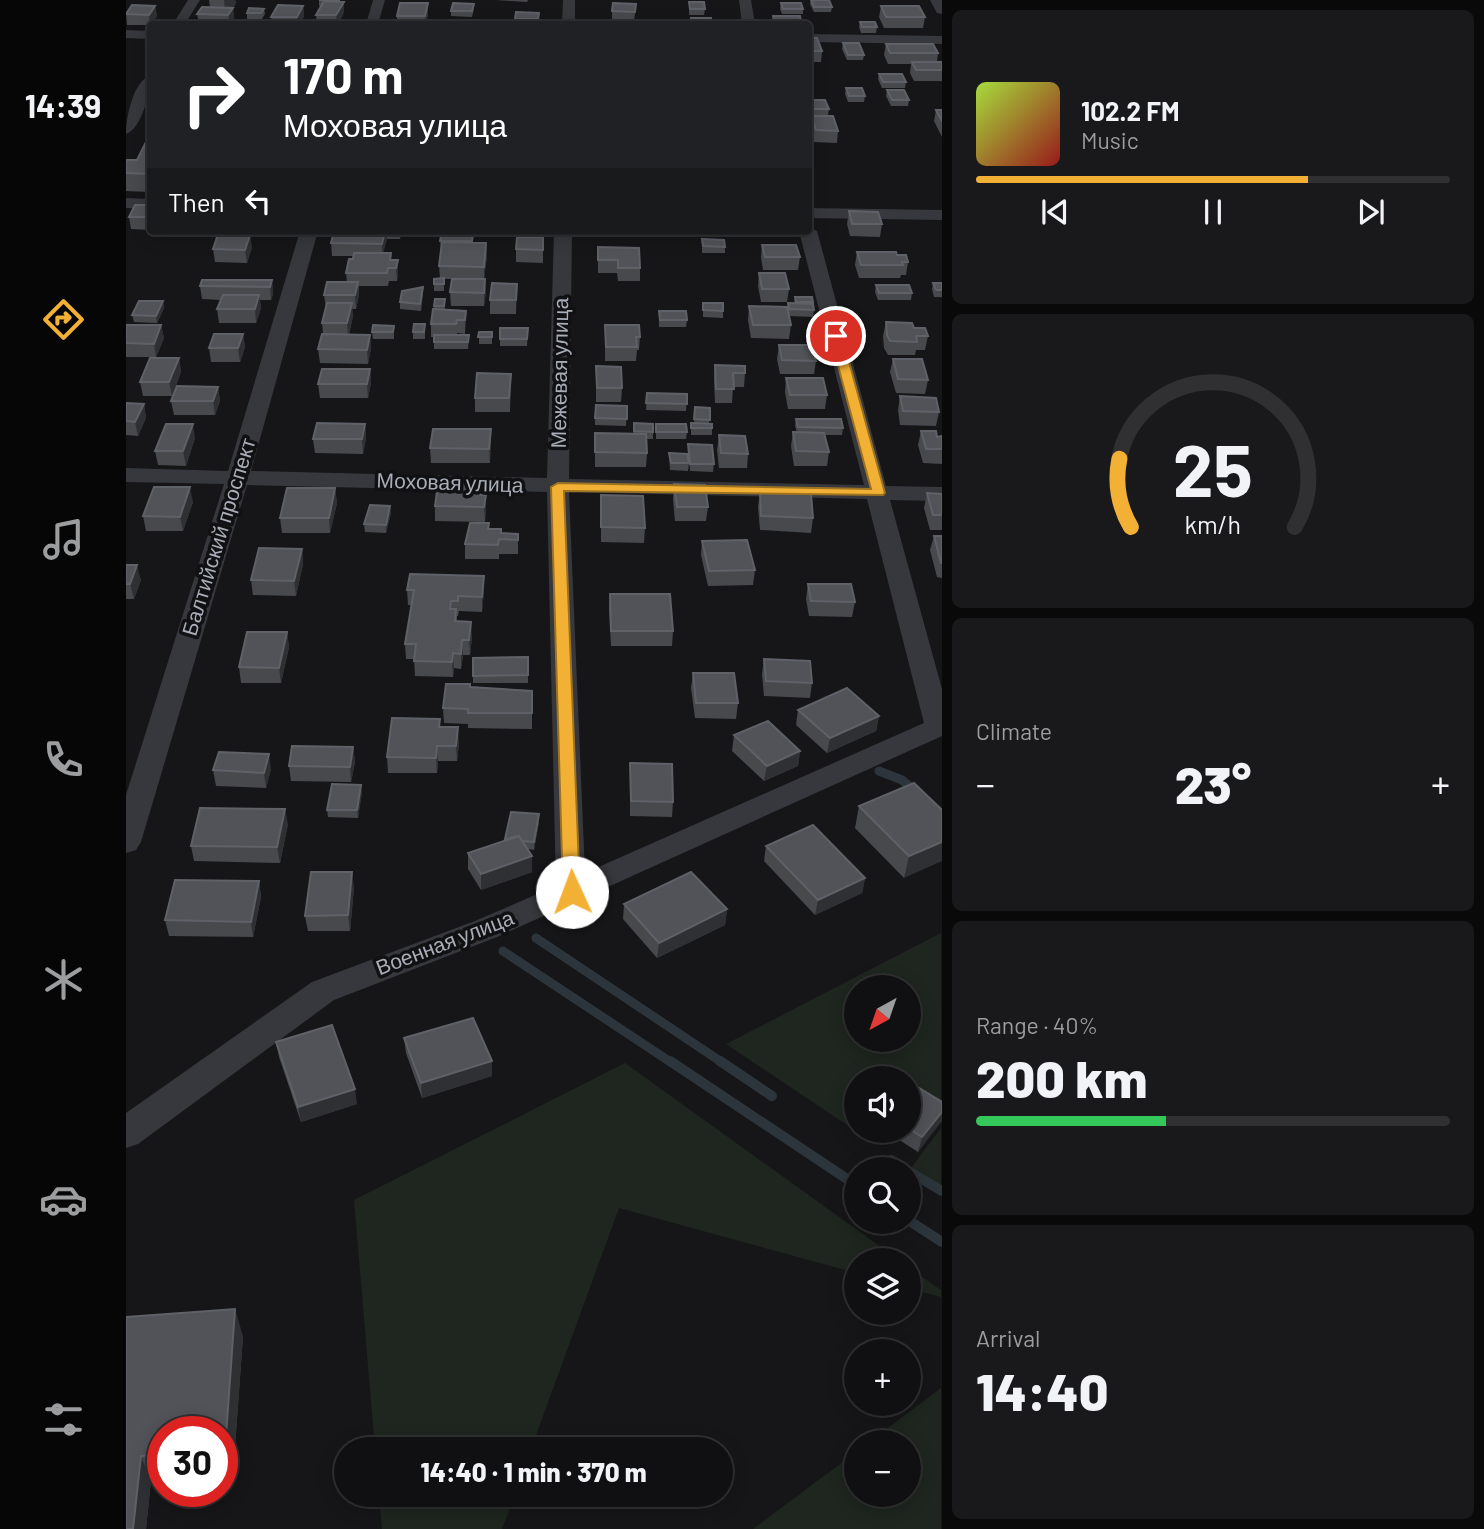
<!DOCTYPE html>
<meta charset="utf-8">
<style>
body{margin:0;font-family:Barlow,sans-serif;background:#19191b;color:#f1f3f6;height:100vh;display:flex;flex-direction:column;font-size:26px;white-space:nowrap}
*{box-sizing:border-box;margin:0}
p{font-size:23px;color:#9c9d9f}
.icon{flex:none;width:38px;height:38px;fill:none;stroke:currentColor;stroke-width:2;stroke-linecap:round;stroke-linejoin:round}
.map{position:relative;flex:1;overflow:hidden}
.panel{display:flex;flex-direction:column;gap:10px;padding:10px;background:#09090a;width:542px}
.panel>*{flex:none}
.banner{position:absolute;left:21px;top:21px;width:665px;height:214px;border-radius:7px;box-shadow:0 4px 18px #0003,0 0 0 2px #303032;background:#202124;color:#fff;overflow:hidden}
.needle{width:46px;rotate:220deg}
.tools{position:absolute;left:718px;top:975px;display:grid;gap:14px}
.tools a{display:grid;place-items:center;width:77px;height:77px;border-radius:50%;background:#101012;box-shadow:0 4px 18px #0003,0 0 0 2px #303032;font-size:35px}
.speed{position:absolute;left:21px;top:1416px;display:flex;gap:14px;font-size:35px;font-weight:700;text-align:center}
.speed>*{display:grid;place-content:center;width:91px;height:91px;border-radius:50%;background:#101012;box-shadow:0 4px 18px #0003,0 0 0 2px #303032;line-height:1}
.speed .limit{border:10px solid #d22;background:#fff;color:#111}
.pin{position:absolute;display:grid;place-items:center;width:60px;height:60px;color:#fff;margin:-30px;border:4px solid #fff;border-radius:50%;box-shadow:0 2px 7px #0007}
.me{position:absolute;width:77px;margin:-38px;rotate:358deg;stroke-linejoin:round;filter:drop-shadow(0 0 5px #0008)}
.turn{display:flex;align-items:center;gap:24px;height:147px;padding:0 21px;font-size:32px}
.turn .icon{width:91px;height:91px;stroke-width:2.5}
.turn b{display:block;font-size:49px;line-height:60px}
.then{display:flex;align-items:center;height:66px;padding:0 21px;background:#0003;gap:14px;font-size:26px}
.big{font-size:52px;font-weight:800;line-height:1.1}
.panel .widget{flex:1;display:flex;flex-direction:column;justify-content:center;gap:10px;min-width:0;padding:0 24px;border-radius:10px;background:#19191b}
.panel .dial{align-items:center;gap:0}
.dial svg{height:182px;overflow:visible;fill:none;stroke:#303032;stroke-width:7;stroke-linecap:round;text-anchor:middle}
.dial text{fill:#f1f3f6;stroke:none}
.song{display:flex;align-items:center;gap:21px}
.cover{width:84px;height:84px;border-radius:10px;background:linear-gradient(135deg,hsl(80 70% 55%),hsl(0 70% 35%))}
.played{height:7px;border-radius:4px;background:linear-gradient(90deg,#f2b134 70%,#303032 70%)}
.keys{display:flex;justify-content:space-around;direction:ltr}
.heat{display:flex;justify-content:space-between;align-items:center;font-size:38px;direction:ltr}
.charge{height:10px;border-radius:5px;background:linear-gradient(90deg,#34c759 40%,#303032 0)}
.trip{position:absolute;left:208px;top:1437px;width:399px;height:70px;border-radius:35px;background:#101012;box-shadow:0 4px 18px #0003,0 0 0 2px #303032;font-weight:800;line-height:70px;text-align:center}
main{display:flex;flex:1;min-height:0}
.menu{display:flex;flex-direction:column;width:126px;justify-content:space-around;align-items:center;background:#060607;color:#9c9d9f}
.menu .icon{width:49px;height:49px}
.menu .active{color:#f2b134}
.menu b{font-size:32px;color:#f1f3f6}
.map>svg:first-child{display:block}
</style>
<main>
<nav class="menu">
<b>14:39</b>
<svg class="icon active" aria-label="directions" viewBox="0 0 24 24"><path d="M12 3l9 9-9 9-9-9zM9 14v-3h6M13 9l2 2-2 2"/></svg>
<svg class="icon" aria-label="music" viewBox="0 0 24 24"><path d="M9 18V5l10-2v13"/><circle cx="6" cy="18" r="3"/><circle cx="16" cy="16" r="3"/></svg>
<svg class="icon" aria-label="phone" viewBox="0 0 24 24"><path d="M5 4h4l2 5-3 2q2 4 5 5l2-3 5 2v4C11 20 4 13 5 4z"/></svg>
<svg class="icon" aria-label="climate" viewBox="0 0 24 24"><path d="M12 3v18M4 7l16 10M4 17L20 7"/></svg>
<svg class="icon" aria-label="car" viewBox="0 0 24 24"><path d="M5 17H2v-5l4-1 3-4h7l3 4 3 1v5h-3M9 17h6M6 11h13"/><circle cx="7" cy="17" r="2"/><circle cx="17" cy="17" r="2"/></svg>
<svg class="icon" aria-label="filters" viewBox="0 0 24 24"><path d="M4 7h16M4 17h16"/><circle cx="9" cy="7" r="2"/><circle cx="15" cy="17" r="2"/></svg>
</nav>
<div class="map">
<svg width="816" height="1529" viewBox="0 0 816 1529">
<rect width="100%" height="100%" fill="#161618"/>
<path fill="#1e261f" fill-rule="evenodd" d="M815,933V1115L782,1095V1078H730V1115L721,1125L600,1044ZM730,987H782V1040H730Z
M499,1063L773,1260H730V1273L493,1208L405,1449H249L228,1200Z
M815,1128V1186L785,1168Z
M782,1267L815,1290V1297L782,1288Z
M815,1388V1529H627L730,1452V1494H782V1442H743Z
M253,1495V1494L389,1495L376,1529H256Z"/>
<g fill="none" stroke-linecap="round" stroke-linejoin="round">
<path stroke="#2c353c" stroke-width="9" d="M753,771L776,780L790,792
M410,938L597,1063
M377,951L546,1063"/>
<path stroke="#2c353c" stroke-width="10" d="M544,1061L730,1185
M594,1061L646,1096
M765,1160L779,1169
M782,1171L816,1191
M782,1220L816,1242"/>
<path fill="#37383d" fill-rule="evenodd" d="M62,0H74L59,24H47Z
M247,0H259L252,24H240Z
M437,0H449V24H436Z
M613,0H625L629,24H616Z
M804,0H816V14L811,13Z
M0,30L24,31V39L0,38Z
M682,34L816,36V44L682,42Z
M24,76C25,90 16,129 0,134C0,118 7,81 24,76Z
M0,198L24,199V209L0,208Z
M682,208L816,210V220L682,218Z
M682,226L691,231L760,486L816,487V501L764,500L816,689V736L371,937L208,1000L12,1144L0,1148V1113L186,982L349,921L430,886L421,492L121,485L15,842L10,850L0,853V795L98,484L0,482V468L102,471L174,231H192L125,471L421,478L428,231H446L443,479L738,485L673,231H682ZM443,492L741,499L798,723L459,873Z"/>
</g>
<path fill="#47494d" d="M83,0H109L110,3L107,8L108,19L105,24H73L71,14L84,7Z
M370,0H402L401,2Z
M685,0H703L706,7L705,12H688L684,4Z
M193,1L215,2L218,12L212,24H191L190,15L195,6H193Z
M563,2L579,9L578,15H563Z
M655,3L677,9V14H656L654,9Z
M510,4L508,22H486V11Z
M29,6L31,16L24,25H1L0,13Z
M177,6L178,16L174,24H146L145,17Z
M755,6L799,17L797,28H758L753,17Z
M138,9L139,14L136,19H121V13Z
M348,9L346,17L325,16V11Z
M302,14L300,24H271V16Z
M647,16L675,22V24H648Z
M413,18L412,24H389V19Z
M734,22L751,27L750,33H735L733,27Z
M682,38L696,51L695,62H682Z
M717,43L738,55L737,60H721L716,49Z
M760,44L812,53L811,62H816V81H788L784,73L785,64H762L758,55Z
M753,74L780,82L779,88H756L752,79Z
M720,88L739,96L738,102H722L719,94Z
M761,90L783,100L782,106H765L760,96Z
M682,100L703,109L702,115H682Z
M810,110H816V137L808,121Z
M685,116L712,131L711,143L688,142L683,128Z
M24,140V192L0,191V160H11Z
M24,205V230L5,229L3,217Z
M723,211L756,224L754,237L724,236L721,224Z
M208,231H283V235H275L274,239H261L257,253L265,260H272V273L271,281H263L262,286H233V295L230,309H226L227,316L223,335H244L245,348L242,364L194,363L192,349L197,334L196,323L200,308L198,295L221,282L220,273L227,256H206L205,243Z
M316,231H350V234H333V235H347V242L360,243L361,255L358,279L360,292L358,306H325L324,292L326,279H318V291H308V279H314L313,266L316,247H315L314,241Z
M479,231H508V233H479Z
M630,231H655L654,235H631Z
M417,237V263L390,262V249Z
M576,239L599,247V253H576Z
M636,245L674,257L672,270H637L635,257Z
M126,247L121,263L89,262L87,249Z
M472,247L514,268V281H492L491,273H472Z
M731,252L771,255L782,262L780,275H775L774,278H733L729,265Z
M633,273L663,289L661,302H635L632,286Z
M146,280L147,294L145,300H134L135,308L130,323H93L91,309L95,300L76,299L74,286Z
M807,283H816V297H808L806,289Z
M391,284L390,314H364V300Z
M750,285L786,293L785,300H752L749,292Z
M297,294L295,311L274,309V302Z
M669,297H686L688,310L687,317L663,316L665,325L663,339L625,338L622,320L623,306L661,309L662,303H668Z
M319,299V310L340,311L339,334L331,333V335H343L342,349H308V337H305V324L308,306Z
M37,301L38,308L31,323L8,322L6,315Z
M577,303L597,311V318L577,317Z
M533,311L561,320L560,327H533Z
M760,322L788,328L802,336L799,350H790L789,355H762L758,348L757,336Z
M299,324V339H287V332Z
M0,325H35L38,338L30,357H0Z
M479,325L514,337L513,350H511L510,361H479Z
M268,326V339H247L246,332Z
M402,328L401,346H374V339Z
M353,332H366V344H353Z
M117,334L119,347L114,362H85L83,348Z
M653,345L690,361L688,374H654L651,359Z
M53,358L55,372L46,396H17L14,382Z
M767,359L802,380L799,394L770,393L764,372Z
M589,365L619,373L618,387H607L606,403H589L588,379Z
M470,366L496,388L495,402H470Z
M244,369L245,383L242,398H194L192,384Z
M385,374L384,412H349V398Z
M660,378L701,395L699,409H662L659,392Z
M92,387L94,401L89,415H48L45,401Z
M521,393L561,394L560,411L520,410Z
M774,396L813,412L810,426L774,425L772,410Z
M0,403L18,404L20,418L12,436L0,435Z
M501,406L500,426L469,425V418Z
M569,407L584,408L583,424L586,428V435H565V423H568Z
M670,419L717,428L716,435H699L703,452L701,466H668L665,446L667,432H671L669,426Z
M508,423L527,432V439H520L521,453L520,467H469V433L507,434Z
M239,424L240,438L237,454L189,453L187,439Z
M530,424L561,432L560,439H530Z
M365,429L364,463H305L304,448Z
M795,431L811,437L816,436V464L797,463L792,445Z
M593,435L622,454L621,468H593L591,450Z
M69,438L60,466L32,465L29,451Z
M562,444L588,464L587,472L564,471Z
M543,453L563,463L562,471L544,470Z
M548,484L582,507L580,521H549L547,499Z
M209,488L211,503L204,533H156L154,518Z
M634,493L687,518L685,533L634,530L632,507Z
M801,493L816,494V530H804L798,508Z
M350,494L360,495V509L359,522L309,521V506Z
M475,495L519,528L518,543L475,542Z
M67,502L57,531H20L17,516Z
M265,513L260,533L239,532L238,524Z
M363,523V529L375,533L392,534V554H373V559H339V544Z
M808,536H816V578L811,577L804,550Z
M576,541L629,570L627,585L582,586L575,555Z
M176,549L177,564L170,596L127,595L125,580Z
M0,565L15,580L8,599H0Z
M682,584L729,602L726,617L683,616L680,599Z
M281,590L358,591L356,612L333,611L332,616H331V621L346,637L344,655H337L335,669L328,668L327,677L289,676L288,659H280L279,644L286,605H282Z
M484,594L547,631L546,646H485L483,609Z
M161,632L163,647L155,683H115L113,667Z
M402,657V683H347V658Z
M638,659L686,683L684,698L638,696L636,674Z
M567,673L612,703L610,719L569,718L565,688Z
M406,691V729L342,728V724L318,723L317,708Z
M672,710L753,716L750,731L701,753L670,725Z
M314,727L333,743L331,761H312L311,773H262L261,757Z
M608,735L674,751L672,766L638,781L606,751Z
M227,747L229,762L225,782L165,781L163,766Z
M504,763L547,802L546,817L504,816Z
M145,769L140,788L90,786L87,770Z
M236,792L232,818L202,817L201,810Z
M733,806L816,810L778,878L729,828Z
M413,822L408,850L402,849L406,872L355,890L342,869V853L379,840Z
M162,824L154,863L68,861L65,846Z
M640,846L739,878L736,893L689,915L638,861Z
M133,881L135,897L127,937L43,936L39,920Z
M228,887L224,931H182L179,916Z
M498,904L601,909L599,925L531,958L497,919Z
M278,1038L366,1076L296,1098L280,1053Z
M150,1042L231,1104L175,1122L153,1057Z
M782,1096L816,1102L792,1152L761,1132L762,1130H782Z
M0,1317L117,1336L107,1475H96V1432H37V1480L25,1481L20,1529H0Z"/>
<path fill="#2f3033" d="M98,0H109L110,3L107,8L99,10Z
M218,2V12L211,24L210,15Z
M302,3V14L299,24V16Z
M29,6L31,16L24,25L23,15Z
M177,6L178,16L174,24H172L171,17Z
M107,8L108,19L104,24L102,15Z
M259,231H260L261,239L256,257V244Z
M124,235L126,247L121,263L119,250Z
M360,243L361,255L358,280V267Z
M272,260V273L271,281L270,268Z
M359,279L360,292L358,306V293Z
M146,280L147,294L145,300L144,287Z
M232,282L233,295L230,309L229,295Z
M133,295L135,308L130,323L129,309Z
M37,301L38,308L31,323L30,316Z
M226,303L227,316L222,337L221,323Z
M35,325L38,338L30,357L28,344Z
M117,334L119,347L114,362L112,348Z
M244,335L245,348L242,364L241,350Z
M53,358L55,372L46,396L43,382Z
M244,369L245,383L242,398L241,384Z
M92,387L94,401L89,415L87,401Z
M18,404L20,418L12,436L9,422Z
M67,424L69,438L60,466L57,451Z
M239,424L240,438L237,454L236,439Z
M365,429V443L364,463L363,449Z
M64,487L67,502L57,531L54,517Z
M209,488L211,503L204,533L203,518Z
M360,495V509L359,522L358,507Z
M264,506L265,513L260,533V525Z
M176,549L177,564L170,596L168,581Z
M11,565L15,580L8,599L4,584Z
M358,576V591L356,612V597Z
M345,622L346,637L344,655L343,640Z
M161,632L163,647L155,683L153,668Z
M336,640L337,655L335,669V654Z
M327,653L328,668L327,677L326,662Z
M753,716L750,731L701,753L704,738Z
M332,727L333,743L331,761L330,746Z
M311,746L312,761L311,773L310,758Z
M227,747L229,762L225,782L224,767Z
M674,751L672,766L638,781L641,766Z
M143,754L145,769L140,788L138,773Z
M235,785L236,792L232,818L231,810Z
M159,809L162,824L154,863L151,847Z
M413,814V822L408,850V842Z
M816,842V861L778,878L783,856Z
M406,856V872L355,890V874Z
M226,872L228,887L224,931L222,915Z
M739,878L736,893L689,915L692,900Z
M133,881L135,897L127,937L125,922Z
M601,909L599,925L531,958L533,943Z
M366,1061V1076L296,1098L295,1083Z
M229,1089L231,1104L175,1122L172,1107Z
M816,1112V1121L792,1152L796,1137Z
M109,1309L117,1336L107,1475L99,1450Z
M15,1456L25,1481L20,1529H7Z"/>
<path fill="#525359" stroke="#5f6168" stroke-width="2" d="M193,0H213V1Z
M685,0H703L706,7H688Z
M198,1L218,2L210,15H190Z
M563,2H578L579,9H564Z
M274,3H302L299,16H271Z
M327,3L348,4L346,11H325Z
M487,3L510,4L509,12L486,11Z
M655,3H675L677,9H657Z
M6,5L29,6L23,15L0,14Z
M152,5L177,6L171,17H145Z
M755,6H793L799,17H760Z
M76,7L107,8L102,15L71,14Z
M123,8L138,9L135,13H121Z
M390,12L413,13L412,19H389Z
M647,16H674L675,22L648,21Z
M565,18H585L586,24H566Z
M734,22H749L751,27H736Z
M682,38H691L696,51H682Z
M717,43H733L738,55H722Z
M760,44H807L812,53H764Z
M786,62H816V70H790Z
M753,74H776L780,82H757Z
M720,88H736L739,96H723Z
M761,90H778L783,100H766Z
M682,100H699L703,109H682Z
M810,110H816V121Z
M685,116H707L712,131L690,130Z
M21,140H24V174L0,173V160H11Z
M9,205H24V217H3Z
M723,211L752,212L756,224H726Z
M208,231H259L256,244L205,243Z
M316,231H332L331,235H347L346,241H314Z
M92,234L124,235L119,250L87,249Z
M391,237H417V250L390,249Z
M576,239L598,240L599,247L577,246Z
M316,242L360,243L358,267L313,266Z
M636,245H670L674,257H639Z
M472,247L513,248L514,268H492V260H472Z
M731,252H770L771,255H780L782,262H776L777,265H735Z
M228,253H265L264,260H272L270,268H262L261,273H220L223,259H227Z
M633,273H659L663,289H636Z
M318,278V284H308V279Z
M326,279H359L358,293L324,292Z
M76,280H146L144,287L74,286Z
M201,282H232L229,295H198Z
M366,283L391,284L390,300H364Z
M807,283H816V290H810Z
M750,285H783L786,293H753Z
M297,287L294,304L274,302L276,291Z
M97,295H133L129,309H91Z
M669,297H686L687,302H670Z
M309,299H319L318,306H308Z
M13,301H37L30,316L6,315Z
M201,303H226L221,323H196Z
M577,303H597V311L577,310Z
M662,303L687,304L688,310L663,309Z
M623,306L661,307L665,325H627Z
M307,309L340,311L339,320H331L330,324H305Z
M533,311H560L561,320H534Z
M760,322L786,323L788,328H799L802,336H790L791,342L764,341L761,335Z
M288,324H299L298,332H287Z
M0,325H35L28,344L0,343Z
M247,325L268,326L267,332H246Z
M479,325H513L514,337H510L511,347H480Z
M374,328H402L401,339H374Z
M353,332H366V337H352Z
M88,334H117L112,348H83Z
M196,334L244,335L241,350L192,349Z
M308,335H343L342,342H308Z
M653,345H686L690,361L656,360Z
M24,358H53L43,382H14Z
M767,359H796L802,380L772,379Z
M589,365L619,366V373H607L608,389H590Z
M470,366L495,367L496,388H471Z
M196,369H244L241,384H192Z
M351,373L385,374L383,398H349Z
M660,378H697L701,395H664Z
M51,386L92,387L87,401H45Z
M521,393L561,394V404L520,403Z
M774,396L810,398L813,412L777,411Z
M0,403L18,404L9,422L0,421Z
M470,405L501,406V419L469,418Z
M569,407L584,408V420L568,419Z
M670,419H715L717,428L672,427Z
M191,423L239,424L236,439H187Z
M508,423L527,424V432L508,431Z
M565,423L586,424V428H565Z
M40,424H67L57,451H29Z
M530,424H560L561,432H530Z
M307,429H365L363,449L304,448Z
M795,431H810L811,437L816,436V449H800Z
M667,432L698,433L703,452L670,451Z
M469,433L520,434L521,453L469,452Z
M593,435L619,436L622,454L595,453Z
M562,444L586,445L588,464H564Z
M543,453L561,454L563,463H545Z
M312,484L349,485L348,494L360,495L358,507L309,506Z
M548,484L579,485L582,507H551Z
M28,487H64L54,517L17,516Z
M161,488H209L203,518H154Z
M634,493L685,494L687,518L635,516Z
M801,493L816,494V515H807Z
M475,495L517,496L519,528L475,527Z
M244,505L264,506L260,525L238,524Z
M344,523H363L362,529H375V533L392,534V540L373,539L372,545L339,544Z
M808,536H816V563H815Z
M621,540L629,570L583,571L576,541Z
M133,548L176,549L168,581L125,580Z
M0,565H11L4,584H0Z
M284,574L358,576L356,597L332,596V601H325L324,609H330L329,621L345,622L343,640H336L335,654L327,653L326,662L288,661L290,644H279L288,590H281Z
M682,584H725L729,602L685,601Z
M484,594H544L547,631H485Z
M121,632H161L153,668L113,667Z
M402,657V675L347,676V658Z
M638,659L684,661L686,683L640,681Z
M567,673H608L612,703H570Z
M320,684H344V687L406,691V713H342V709L317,708Z
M721,688L753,716L704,738L672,710Z
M266,718L314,719L313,727H332L330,746H311L310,758L261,757Z
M642,721L674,751L641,766L608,735Z
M166,746L227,747L224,767L163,766Z
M93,752L143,754L138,773L87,770Z
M504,763L546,764L547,802L505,801Z
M788,783L816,810V842L783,856L733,806Z
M206,784L235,785L231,810H201Z
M74,808L159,809L151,847L65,846Z
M385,812L413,814L408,842L396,841L393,836L379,839Z
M687,825L739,878L692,900L640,846Z
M393,836L406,856L355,874L342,853Z
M185,872H226L222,915L179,916Z
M565,872L601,909L533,943L498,904Z
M49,880L133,881L125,922L39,920Z
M347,1018L366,1061L295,1083L278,1038Z
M206,1025L229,1089L172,1107L150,1042Z
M790,1086L816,1102V1112L796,1137L782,1128V1096Z
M109,1309L99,1450L96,1451V1432H37V1455L15,1456L7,1529H0V1317Z"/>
<path fill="#f2b134" stroke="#9d7322" stroke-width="2" d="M710,332L716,336L759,493L757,495L438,491L454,892L452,897H439L437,892L425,487L432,483L745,489L704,336Z"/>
<g text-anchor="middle" stroke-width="7" stroke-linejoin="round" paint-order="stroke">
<g font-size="21" fill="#a8adb8" stroke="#111113">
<text transform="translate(434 373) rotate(-89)" y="7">Межевая улица</text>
<text transform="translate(324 483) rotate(2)" y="7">Моховая улица</text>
<text transform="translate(93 537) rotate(-73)" y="7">Балтийский проспект</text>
<text transform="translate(319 943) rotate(-21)" y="7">Военная улица</text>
</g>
</g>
</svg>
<div class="tools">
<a><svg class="needle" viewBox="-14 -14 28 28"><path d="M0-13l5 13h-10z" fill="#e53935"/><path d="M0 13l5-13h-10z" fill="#9c9d9f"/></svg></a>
<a><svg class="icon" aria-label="sound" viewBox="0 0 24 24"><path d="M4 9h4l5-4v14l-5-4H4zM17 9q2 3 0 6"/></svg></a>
<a><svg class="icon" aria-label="search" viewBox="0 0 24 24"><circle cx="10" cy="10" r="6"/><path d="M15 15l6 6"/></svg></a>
<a><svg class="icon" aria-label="layers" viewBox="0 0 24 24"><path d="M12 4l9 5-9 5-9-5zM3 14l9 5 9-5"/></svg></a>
<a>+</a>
<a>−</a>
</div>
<div class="speed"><div class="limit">30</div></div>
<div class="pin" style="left:710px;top:336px;background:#d93025"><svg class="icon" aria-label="arrive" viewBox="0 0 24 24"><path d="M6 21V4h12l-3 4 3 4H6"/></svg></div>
<svg class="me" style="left:446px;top:892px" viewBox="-20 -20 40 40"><circle r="19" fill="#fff"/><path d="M0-13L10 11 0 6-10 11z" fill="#f2b134"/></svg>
<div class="trip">14:40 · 1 min · 370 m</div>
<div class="banner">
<div class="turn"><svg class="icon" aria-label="right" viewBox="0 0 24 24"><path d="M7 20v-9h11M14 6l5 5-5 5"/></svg><div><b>170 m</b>Моховая улица</div></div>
<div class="then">Then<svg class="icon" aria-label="left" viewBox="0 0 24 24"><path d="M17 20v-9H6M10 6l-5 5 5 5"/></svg></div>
</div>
</div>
<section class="panel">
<div class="widget">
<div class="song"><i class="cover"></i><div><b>102.2 FM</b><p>Music</p></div></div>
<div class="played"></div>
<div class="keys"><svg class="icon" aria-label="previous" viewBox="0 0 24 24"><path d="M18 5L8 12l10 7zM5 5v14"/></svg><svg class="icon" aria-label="pause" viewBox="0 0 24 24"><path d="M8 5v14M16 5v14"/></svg><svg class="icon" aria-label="next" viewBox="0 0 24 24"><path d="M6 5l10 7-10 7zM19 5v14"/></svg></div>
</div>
<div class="widget dial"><svg viewBox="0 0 100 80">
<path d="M14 69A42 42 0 1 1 86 69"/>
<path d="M14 69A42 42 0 0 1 9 39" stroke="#f2b134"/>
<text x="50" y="56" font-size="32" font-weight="700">25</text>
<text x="50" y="72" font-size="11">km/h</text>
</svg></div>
<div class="widget"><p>Climate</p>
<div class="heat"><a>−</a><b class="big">23°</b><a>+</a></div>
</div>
<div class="widget"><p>Range · 40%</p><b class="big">200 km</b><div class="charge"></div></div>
<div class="widget"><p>Arrival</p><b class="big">14:40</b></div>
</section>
</main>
